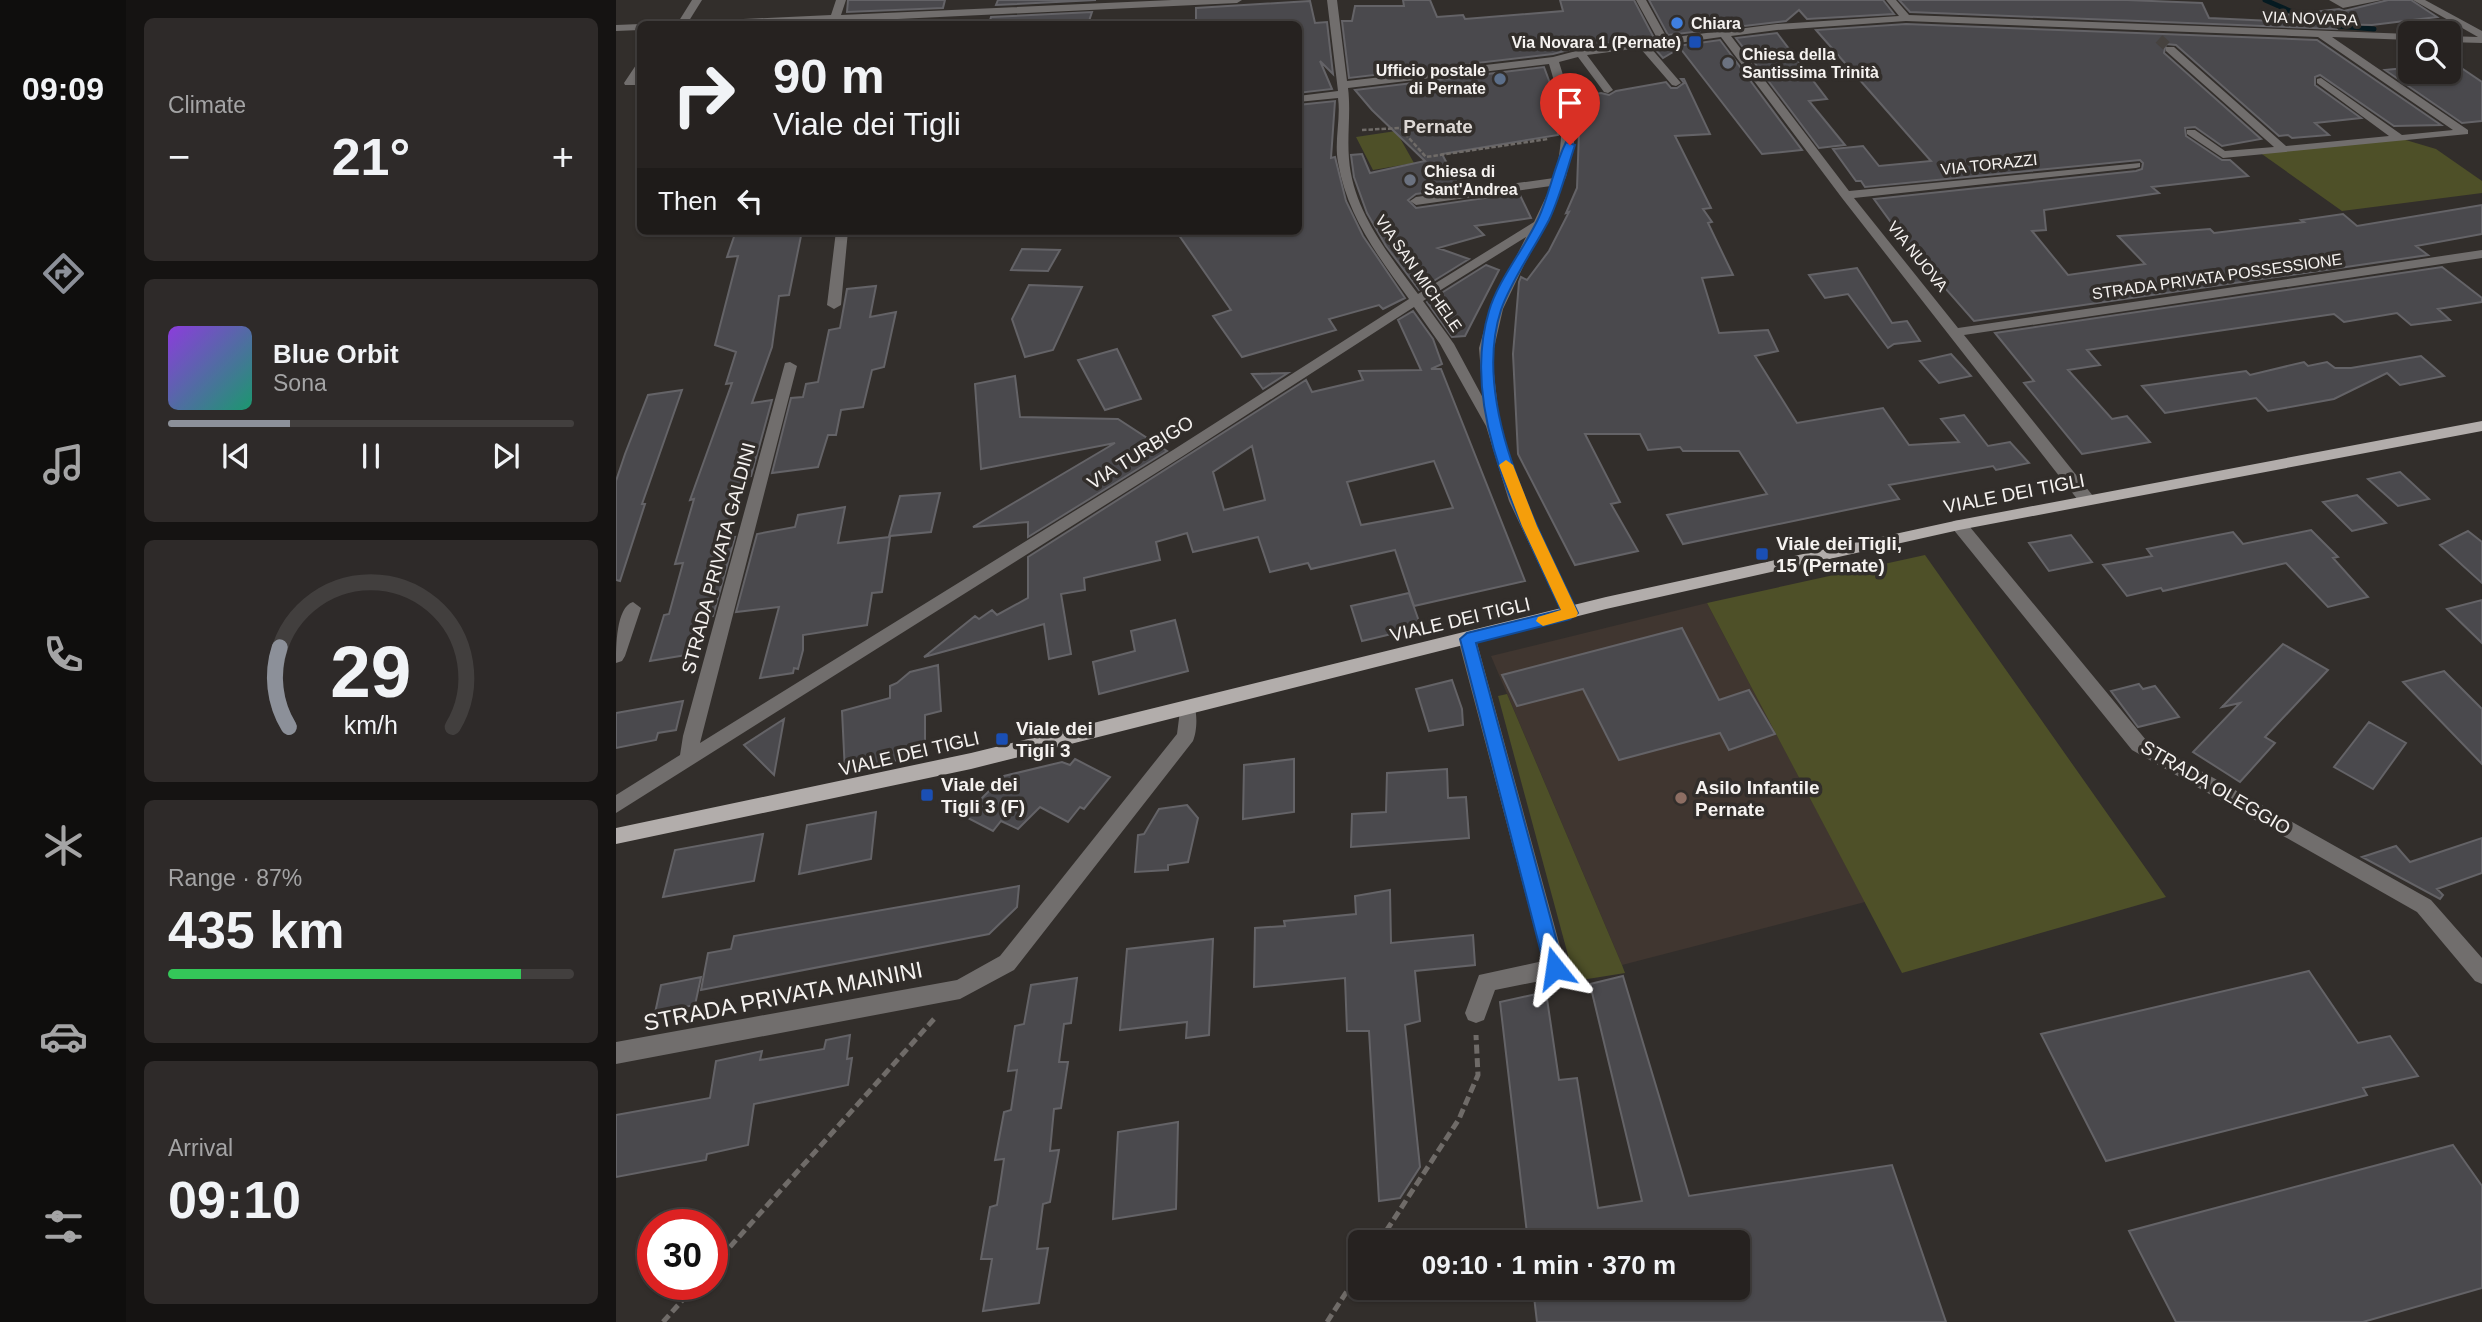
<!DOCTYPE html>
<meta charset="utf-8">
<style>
body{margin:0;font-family:Arial,sans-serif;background:#2e2a29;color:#f1f3f6;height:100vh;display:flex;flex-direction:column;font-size:26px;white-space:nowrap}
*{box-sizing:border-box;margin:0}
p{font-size:23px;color:#a4a4a5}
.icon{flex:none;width:38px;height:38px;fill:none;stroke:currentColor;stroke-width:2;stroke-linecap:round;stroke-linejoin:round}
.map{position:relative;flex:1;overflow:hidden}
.drawer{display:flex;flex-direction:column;gap:18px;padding:18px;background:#151312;width:490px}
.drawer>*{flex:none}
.top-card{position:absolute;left:21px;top:21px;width:665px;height:214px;border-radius:10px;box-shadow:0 2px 5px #0004,0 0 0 2px #423f3e;background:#262220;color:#f1f3f6;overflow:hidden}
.tools{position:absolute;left:1782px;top:21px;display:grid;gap:14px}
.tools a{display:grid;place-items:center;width:63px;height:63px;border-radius:10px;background:#262220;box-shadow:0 2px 5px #0004,0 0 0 2px #423f3e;font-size:35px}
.speed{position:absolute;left:21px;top:1209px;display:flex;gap:14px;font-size:35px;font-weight:700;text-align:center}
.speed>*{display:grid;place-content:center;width:91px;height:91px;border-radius:50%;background:#262220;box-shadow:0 2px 5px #0004,0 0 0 2px #423f3e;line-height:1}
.speed .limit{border:10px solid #d22;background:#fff;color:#111}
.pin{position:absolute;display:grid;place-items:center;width:60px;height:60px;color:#fff;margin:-72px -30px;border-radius:50% 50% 50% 0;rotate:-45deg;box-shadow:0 0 7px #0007}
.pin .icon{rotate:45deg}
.me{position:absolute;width:77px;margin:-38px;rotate:345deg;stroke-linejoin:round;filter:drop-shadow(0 0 5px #0008)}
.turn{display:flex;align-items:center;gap:24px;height:147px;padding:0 21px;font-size:32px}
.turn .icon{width:91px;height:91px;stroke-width:2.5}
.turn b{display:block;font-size:49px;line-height:60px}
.then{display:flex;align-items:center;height:66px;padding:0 21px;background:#0003;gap:14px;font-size:26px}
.big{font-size:52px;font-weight:600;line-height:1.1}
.drawer .widget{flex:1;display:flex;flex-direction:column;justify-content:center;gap:10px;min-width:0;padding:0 24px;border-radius:10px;background:#2e2a29}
.drawer .dial{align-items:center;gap:0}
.dial svg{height:182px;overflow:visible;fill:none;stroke:#423f3e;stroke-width:7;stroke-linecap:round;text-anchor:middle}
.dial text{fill:#f1f3f6;stroke:none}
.song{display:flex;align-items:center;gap:21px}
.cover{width:84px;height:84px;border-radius:10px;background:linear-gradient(135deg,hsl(270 70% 55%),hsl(160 70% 35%))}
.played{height:7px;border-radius:4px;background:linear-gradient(90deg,#8c9099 30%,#423f3e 30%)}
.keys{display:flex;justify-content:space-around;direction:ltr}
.heat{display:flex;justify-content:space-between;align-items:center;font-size:38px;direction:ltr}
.charge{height:10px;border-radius:5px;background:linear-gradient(90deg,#34c759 87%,#423f3e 0)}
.trip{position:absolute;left:732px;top:1230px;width:402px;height:70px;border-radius:10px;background:#262220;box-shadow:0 2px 5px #0004,0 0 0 2px #423f3e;font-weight:600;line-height:70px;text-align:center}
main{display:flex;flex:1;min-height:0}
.menu{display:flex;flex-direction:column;width:126px;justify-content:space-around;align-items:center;background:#0f0e0d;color:#a4a4a5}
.menu .icon{width:49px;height:49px}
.menu .current{color:#8c9099}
.menu b{font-size:32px;color:#f1f3f6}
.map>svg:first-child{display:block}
</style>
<main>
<nav class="menu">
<b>09:09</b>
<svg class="icon current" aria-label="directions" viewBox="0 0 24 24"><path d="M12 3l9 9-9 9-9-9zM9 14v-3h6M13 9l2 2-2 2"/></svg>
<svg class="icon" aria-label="music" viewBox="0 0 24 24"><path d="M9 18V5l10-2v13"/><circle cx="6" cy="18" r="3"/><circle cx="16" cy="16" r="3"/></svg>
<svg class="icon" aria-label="phone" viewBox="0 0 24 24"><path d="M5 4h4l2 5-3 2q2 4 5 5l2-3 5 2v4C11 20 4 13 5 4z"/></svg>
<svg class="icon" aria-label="climate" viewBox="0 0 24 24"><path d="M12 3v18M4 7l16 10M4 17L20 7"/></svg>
<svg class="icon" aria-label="car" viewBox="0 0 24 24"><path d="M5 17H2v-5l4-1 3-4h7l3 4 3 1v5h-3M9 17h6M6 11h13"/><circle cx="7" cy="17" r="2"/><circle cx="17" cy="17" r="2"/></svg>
<svg class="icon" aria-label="filters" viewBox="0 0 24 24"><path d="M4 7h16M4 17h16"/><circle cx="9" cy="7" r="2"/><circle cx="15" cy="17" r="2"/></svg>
</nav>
<section class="drawer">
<div class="widget"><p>Climate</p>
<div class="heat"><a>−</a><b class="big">21°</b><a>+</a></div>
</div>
<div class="widget">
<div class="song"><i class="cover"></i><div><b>Blue Orbit</b><p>Sona</p></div></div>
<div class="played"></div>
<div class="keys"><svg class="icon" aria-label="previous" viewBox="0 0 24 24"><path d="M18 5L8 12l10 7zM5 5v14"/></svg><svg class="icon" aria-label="pause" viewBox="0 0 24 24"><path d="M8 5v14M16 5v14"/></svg><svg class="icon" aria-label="next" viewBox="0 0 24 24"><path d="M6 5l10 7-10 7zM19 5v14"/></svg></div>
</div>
<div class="widget dial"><svg viewBox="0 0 100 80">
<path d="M14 69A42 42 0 1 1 86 69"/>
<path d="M14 69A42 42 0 0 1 10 34" stroke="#8c9099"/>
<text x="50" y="56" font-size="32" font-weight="700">29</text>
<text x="50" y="72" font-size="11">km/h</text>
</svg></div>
<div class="widget"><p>Range · 87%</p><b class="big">435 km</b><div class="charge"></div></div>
<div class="widget"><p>Arrival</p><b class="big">09:10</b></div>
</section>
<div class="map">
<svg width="1866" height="1322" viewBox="0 0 1866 1322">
<rect width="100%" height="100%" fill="#322e2b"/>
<path fill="#403630" d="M1091,603L1249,902L1006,965L875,656Z"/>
<path fill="#4e5028" d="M780,131L798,163L757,170L740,137Z
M1783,138L1820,149L1866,181V193L1726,211L1643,152Z
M1309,555L1550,897L1286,973L1091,603Z
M891,694L1006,965L1009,973L959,981L882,696Z"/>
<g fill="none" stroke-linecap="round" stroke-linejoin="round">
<path stroke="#051a21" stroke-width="5" d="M1649,0L1690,18
M1709,25L1758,29"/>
</g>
<path fill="#4a494d" stroke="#646367" stroke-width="2" fill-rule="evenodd" d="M232,0H329L327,8L231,12Z
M382,0H480L380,5Z
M787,0H814L821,17L847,15L849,19L947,11L944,0H1018L1038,38L964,47L937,54L733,78L726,21H736L739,6H788Z
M1033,0H1267L1278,14L1191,19L1183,10L1170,21L1052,35Z
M1283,0H1511L1586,3L1593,18L1677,22L1670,15L1723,9L1728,11L1772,0H1795L1821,17L1756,25L1715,24L1720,29L1294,12Z
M694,1L699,23L711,22L717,74L704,61L716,89L682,93V24H580V8Z
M476,12L472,24H373L375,17Z
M324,20L323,24H231Z
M1290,24L1701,40L1825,125L1778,126L1704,75L1699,77V85L1745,118L1699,123L1713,135L1676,138L1672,135L1663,136L1560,45L1550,44L1548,53L1645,139L1606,146L1579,127L1569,128L1570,136L1606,160H1614L1632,176L1536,187L1543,193L1428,210L1430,230L1416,231L1452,275L1529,264L1502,236L1594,229L1598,233L1688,222L1685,220L1727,214L1741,226L1866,205V234L1800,246L1812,255L1358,321L1293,247L1258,199L1520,171L1526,169L1527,163L1524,160L1249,187L1245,181H1240L1217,149L1247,146L1263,166L1315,161L1200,30Z
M1161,33L1211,99L1193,101L1229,145L1203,148L1120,38Z
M1104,40L1186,150L1146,154L1064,48L1047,58L1039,49Z
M1832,59L1866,82V121L1846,123L1769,70L1789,68L1794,72H1832Z
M928,67L938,94L942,135L826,154L844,188L800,194L792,200L800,208L903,193L915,218L859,226L868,235L822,248L853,259L803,290L770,246L751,213L738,177L735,155L746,154L754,173L809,161L756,110L739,90Z
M1065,79H1068L1094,134L1059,136L1095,208L1087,209L1096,222L1092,223L1117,275L1086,278L1103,333L1152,330L1162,351L1139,356L1181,423L1267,408L1293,445L1343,442L1325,419L1348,415L1372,446L1394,442L1413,463L1380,470L1377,466L1273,485L1283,499L1067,544L1051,515L1151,494L1123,451H1067L1064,447L1032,450L1024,434H969L1004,502L995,504L1022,551L959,565L902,454L897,354L903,282L905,277L911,280L933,251L953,212L950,213L961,188L963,131L960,132L957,97L985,93L993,95L1000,91L1050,82L1055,88H1061L1068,83Z
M719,101L715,158L719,157L730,201L747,236L789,298L767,309L763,305L713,319L720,330L626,357L597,316L615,310L560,231H682V105Z
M120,231H186L173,295L163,296L156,347L136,403L156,400L135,476L128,477L112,534L113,538L119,537L97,616L91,617L82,653L34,661L48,615L53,614L67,563L59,564L78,499L74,500L116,383L110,384L120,352L99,345L122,256L111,257Z
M406,249L444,250L432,271L395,270Z
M870,265L883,270L849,336L836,337L811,302Z
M1826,267L1866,298V302L1822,309L1834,320L1795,325L1781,313L1728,322L1718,314L1471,350L1484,365L1452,370L1496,419L1511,416L1534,442L1466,454L1408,383L1418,381L1379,333Z
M1241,268L1276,323L1291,321L1304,341L1278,344L1272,348L1232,294L1209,298L1193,275Z
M413,285L466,287L437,350L409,357L396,319Z
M260,286L254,317L280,312L268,367L256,370L247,407L225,410L220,435H212L202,467L156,473L175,398L187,397L190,384L202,382L213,330L224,328L231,289Z
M797,311L817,339L826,364L815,369H825L909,581L798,606L779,550L695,569L692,563L654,572L642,537L577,552L571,533L540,542L544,560L468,578L469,590L445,594L455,654L433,659L428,624L308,657L359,616L363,619L376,610L381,615L412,598V557L690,380L696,392L747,380L743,371L805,370L782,320ZM636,446L649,500L608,510L597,472ZM818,461L837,508L745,525L731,482Z
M501,349L525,399L489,410L462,360Z
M1335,354L1355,376L1323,383L1304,361Z
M1805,356L1828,376L1784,385L1771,373L1718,399L1652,411L1640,398L1549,413L1526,386L1630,371L1634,375L1688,362L1692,366L1711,362L1719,368H1735Z
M672,373L647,389L636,374Z
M399,376L404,417L502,419L551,451L412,537V522L357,527L499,443L365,469L359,384Z
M66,390L26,504H29L4,581L0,580V481L9,454L32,395Z
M1784,472L1813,499L1782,506L1752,479Z
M324,493L315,532L273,536L284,496Z
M1741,495L1770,523L1736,531L1707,502Z
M229,507L222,543L274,537L266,592L256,593L251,625L187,635V650L182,669L178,668L177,673L144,678L163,607L120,612L141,534L179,527L182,515Z
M1695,530L1722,557L1717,558L1752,597L1712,607L1670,563L1547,591L1545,588L1511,596L1487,565L1536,556L1531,549L1617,532L1627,544Z
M1852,531L1866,542V583L1824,545Z
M1455,535L1476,562L1433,571L1413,543Z
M793,593L805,627L746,641L735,606Z
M1866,600V643L1831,609Z
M559,620L572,671L483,694L477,662L519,651L515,631Z
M1066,628L1103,700L1133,690L1159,734L1113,750L1104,733L1003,760L967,689L901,706L886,675Z
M1667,644L1712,670L1649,737L1659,743L1624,782L1577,752L1624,703L1606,707Z
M322,665L325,711L309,715V754L229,772L226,711L274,698V686L281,683L294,672Z
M1828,671L1866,709V764L1787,682Z
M836,680L846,709L847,725L813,731L800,689Z
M1523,684L1527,689L1539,686L1563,717L1522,727L1495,691Z
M67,701L60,730L42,733L40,740L0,748V713Z
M168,719L158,775L128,745Z
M1753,722L1790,743L1757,789L1718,767Z
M459,759L494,777L468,809L464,807L452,822L424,807L402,829L385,821L377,831L348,816L388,776L446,762L454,765Z
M678,759V812L627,819L628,765Z
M831,769L832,798L850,797L853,838L735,847L736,814L770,812L771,773Z
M571,805L582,818L572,862L552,865V870L519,872L522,835L528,834L543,809Z
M260,812L255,859L183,874L191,825Z
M147,834L138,881L47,897L59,850Z
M1866,838V873L1821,889L1827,895L1824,899L1746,857L1780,846L1794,862Z
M403,886L401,907L373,934L85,990L92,953L115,949L118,936Z
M774,890L775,943L857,935L859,965L799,971L804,1021L789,1025L804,1167L784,1198L763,1201L753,1031H731L729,978L638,987L639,928L669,926L668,921L740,914L739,896Z
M597,939L593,1035L570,1038L571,1022L504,1030L511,949Z
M1693,971L1742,1043L1774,1036L1802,1076L1747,1088L1751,1095L1490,1161L1425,1034Z
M1007,976L1073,1196L1276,1165L1330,1322H921L917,1288H1122V1242H912L884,1002L930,992L943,1080L961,1078L982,1208L1026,1201L974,984Z
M85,977L79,1005L39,1013L45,985Z
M461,978L455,1023L448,1024L443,1062H452L445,1108L438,1109L434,1151L443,1150L434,1202L427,1204L421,1249L432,1248L423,1303L367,1311L376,1259H365L374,1207L381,1205L388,1159L379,1160L388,1112L395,1110L401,1070L392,1071L399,1026L408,1024L415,985Z
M234,1035L231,1059L236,1058L232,1085L138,1104L132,1145L91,1154L90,1160L0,1177V1115L94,1098L100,1061L146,1051L144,1060L208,1049L210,1040Z
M562,1122L560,1209L497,1219L502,1132Z
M1837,1145L1866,1186V1288L1747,1322H1560L1513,1231Z"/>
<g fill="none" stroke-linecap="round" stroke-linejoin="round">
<path stroke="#46423f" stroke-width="10" stroke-dasharray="10 5" stroke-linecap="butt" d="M1543,39L1554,49"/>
<path stroke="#6f6b68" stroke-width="2.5" stroke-dasharray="4.5 2" stroke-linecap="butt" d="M746,130L784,128L810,157L932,139"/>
<path stroke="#6f6b68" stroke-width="5" stroke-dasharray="9 4.5" stroke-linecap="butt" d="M763,1242L843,1119L862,1075L860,1035
M96,1267L318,1019
M47,1322L81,1284
M711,1322L744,1271"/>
<path fill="#716e6d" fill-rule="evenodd" d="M76,0H86L71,24H61Z
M220,0H230L225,15L556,0H626L621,3L219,22L80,24L85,21L215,15Z
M711,0H721L731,81L937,57L964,50L1042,40L1020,0H1030L1051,38L1161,24L1283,16L1270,0H1280L1293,15L1794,34V40L1716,37L1852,130V134L1607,158L1571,134V130H1579L1609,151L1658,147L1550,51V47H1558L1670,146L1773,136L1701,83V79L1705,78L1786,135L1837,130L1702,37L1290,21L1161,30L1115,36L1233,191L1524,163V167L1520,168L1238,198L1342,328L1866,250V258L1348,335L1477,496L1479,500L1471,505L1465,504L1226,198L1105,37L1034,47L1065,83L1060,86L1056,85L1024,48L971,55L997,90L992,93L988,92L962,57L943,62L956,104L958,142L950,177L887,309L876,357L884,426L892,455L919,524L962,613L960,617H948L946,613L893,501L870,426L824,344L798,307L567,456L0,813V795L64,755L67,736L169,363L174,362L181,366L84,743L557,450L793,299C762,256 731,216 722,162C718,141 725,119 722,98L682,102V96L722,91ZM933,64C946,106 950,134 938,178L800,197L794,201L800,205L935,186L918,222L802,294C772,253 737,211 733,159C731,135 735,111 732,88ZM910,237L874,309L863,348L867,398L838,344L807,301Z
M1713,0H1766L1727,8Z
M1797,0H1809L1866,31V43L1832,42V36L1862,37Z
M24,24V30L0,31V25Z
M24,64V74L21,79H24V85H9L8,83L20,65Z
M220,231H232L225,305L218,309L211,305Z
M1343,520L1349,521L1530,740L1815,900L1866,958V984L1859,981L1801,912L1516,750L1337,529L1335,525L1337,521Z
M17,602L25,608L9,656L6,661L0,663C0,647 0,607 17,602Z
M851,633L857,634L860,639L950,968L946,975L939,978L879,990L868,1020L860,1023L852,1020L849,1013L863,975L927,961L842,639L845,634Z
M571,701L577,703C582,712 581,732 577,741L398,970L344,999L0,1064V1042L341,980L384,956L561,734L565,703Z"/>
<path fill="#b2adab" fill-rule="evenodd" d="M1866,421V431L1343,530L990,609L355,769L0,844V828L355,753L990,597L1343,520Z"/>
</g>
<path fill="#1a73e8" stroke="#114b97" stroke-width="2" d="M950,142L959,145C951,169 944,197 933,220C918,249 896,279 885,310C854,405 922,528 962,613L954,619L860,643L948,968L946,974L939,977L932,974L929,968L844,639L851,633L945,610C904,521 843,410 873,311C882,280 909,248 923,217C934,193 938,166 950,142Z"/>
<path fill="#f59e0b" d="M890,460L897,465L921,526L962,613L960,617L927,626L920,621L922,617L945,610L906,526L883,465Z"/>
<circle fill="#3f7fe0" stroke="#322e2b" stroke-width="2.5" cx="1061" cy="23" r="7"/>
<g fill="#1a4fb4" stroke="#322e2b" stroke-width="2.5">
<rect x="1072" y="35" width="14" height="14" rx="3.5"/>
<rect x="1139" y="547" width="14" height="14" rx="3.5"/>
<rect x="379" y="732" width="14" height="14" rx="3.5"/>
<rect x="304" y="788" width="14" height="14" rx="3.5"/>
</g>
<g fill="#6b7280" stroke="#322e2b" stroke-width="2.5">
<circle cx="1112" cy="63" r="7"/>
<circle cx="794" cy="180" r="7"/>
</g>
<circle fill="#5c6f8a" stroke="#322e2b" stroke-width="2.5" cx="884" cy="79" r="7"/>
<circle fill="#8d6e63" stroke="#322e2b" stroke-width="2.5" cx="1065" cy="798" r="7"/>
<g text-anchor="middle" stroke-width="7" stroke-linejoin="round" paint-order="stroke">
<g font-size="16" fill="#f5f2f0" stroke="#322e2b">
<text transform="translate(1694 18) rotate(2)" y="6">VIA NOVARA</text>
<text transform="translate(1373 164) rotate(-6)" y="6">VIA TORAZZI</text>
<text transform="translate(1302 256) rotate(51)" y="6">VIA NUOVA</text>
<text transform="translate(803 273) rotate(55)" y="6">VIA SAN MICHELE</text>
<text transform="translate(1601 276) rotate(-8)" y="6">STRADA PRIVATA POSSESSIONE</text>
</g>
<g font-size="16" font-weight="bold" fill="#f5f2f0" stroke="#322e2b" text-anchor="start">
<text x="1075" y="29">Chiara</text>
<text x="1065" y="48" text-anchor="end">Via Novara 1 (Pernate)</text>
<text x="1126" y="60">Chiesa della<tspan x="1126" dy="18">Santissima Trinità</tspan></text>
<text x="870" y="76" text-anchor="end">Ufficio postale<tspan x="870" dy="18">di Pernate</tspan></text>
<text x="808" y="177">Chiesa di<tspan x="808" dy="18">Sant'Andrea</tspan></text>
</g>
<g font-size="19" font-weight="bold" fill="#ddd8d5" stroke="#322e2b">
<text x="822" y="133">Pernate</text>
</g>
<g font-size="19" fill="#f5f2f0" stroke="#322e2b">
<text transform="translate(524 452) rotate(-32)" y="7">VIA TURBIGO</text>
<text transform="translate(1398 493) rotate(-11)" y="7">VIALE DEI TIGLI</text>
<text transform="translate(102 558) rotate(-75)" y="7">STRADA PRIVATA GALDINI</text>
<text transform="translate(844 619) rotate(-13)" y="7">VIALE DEI TIGLI</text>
<text transform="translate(293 753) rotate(-13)" y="7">VIALE DEI TIGLI</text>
<text transform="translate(1600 787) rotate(30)" y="7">STRADA OLEGGIO</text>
</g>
<g font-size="19" font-weight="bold" fill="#f5f2f0" stroke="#322e2b" text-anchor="start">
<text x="1160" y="550">Viale dei Tigli,<tspan x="1160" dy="22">15 (Pernate)</tspan></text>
<text x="400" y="735">Viale dei<tspan x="400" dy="22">Tigli 3</tspan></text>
<text x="325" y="791">Viale dei<tspan x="325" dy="22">Tigli 3 (F)</tspan></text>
<text x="1079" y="794">Asilo Infantile<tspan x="1079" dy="22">Pernate</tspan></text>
</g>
<g font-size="23" fill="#f5f2f0" stroke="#322e2b">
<text transform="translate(167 996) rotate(-11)" y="8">STRADA PRIVATA MAININI</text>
</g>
</g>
</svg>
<div class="tools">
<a><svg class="icon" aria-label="search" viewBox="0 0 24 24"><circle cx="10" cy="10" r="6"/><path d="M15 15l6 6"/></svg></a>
</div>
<div class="speed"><div class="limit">30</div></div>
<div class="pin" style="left:954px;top:145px;background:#d93025"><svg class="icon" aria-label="arrive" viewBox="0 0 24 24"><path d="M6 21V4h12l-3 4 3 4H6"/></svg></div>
<svg class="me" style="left:939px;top:968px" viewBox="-20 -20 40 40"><path d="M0-17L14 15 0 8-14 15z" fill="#1a73e8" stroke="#fff" stroke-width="4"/></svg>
<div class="trip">09:10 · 1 min · 370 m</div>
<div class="top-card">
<div class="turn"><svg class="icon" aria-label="right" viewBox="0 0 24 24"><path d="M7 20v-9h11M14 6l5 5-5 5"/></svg><div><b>90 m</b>Viale dei Tigli</div></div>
<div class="then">Then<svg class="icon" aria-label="left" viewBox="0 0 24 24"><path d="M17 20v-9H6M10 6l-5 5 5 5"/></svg></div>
</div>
</div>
</main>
